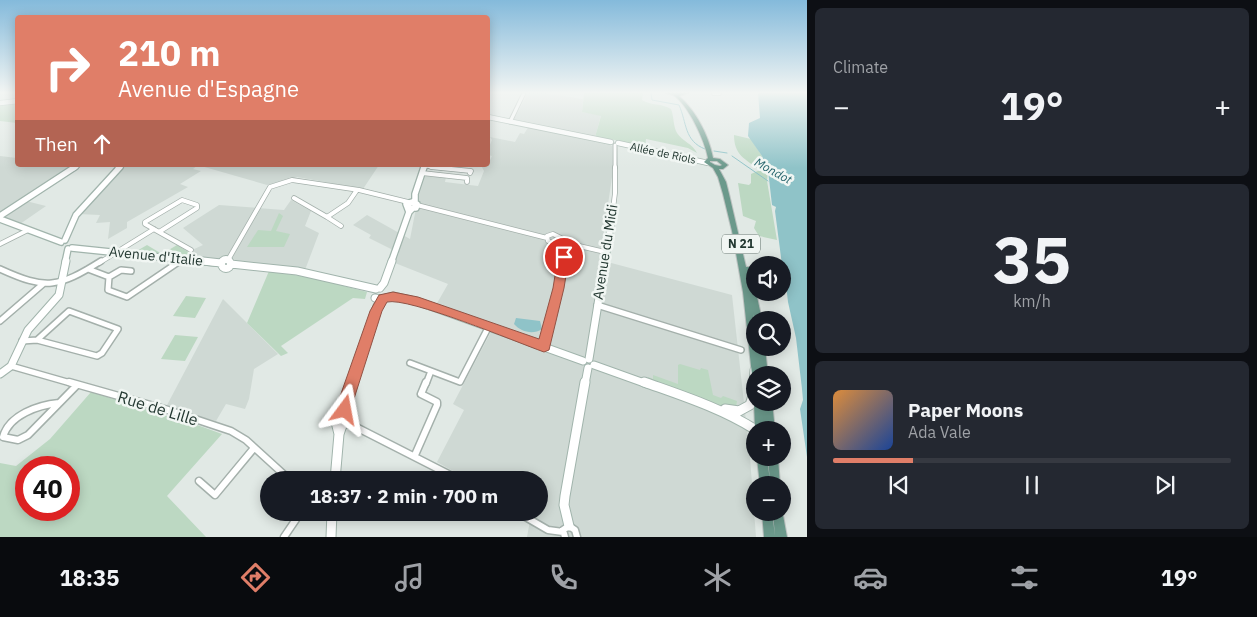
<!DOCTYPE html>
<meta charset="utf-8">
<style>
body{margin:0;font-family:"IBM Plex Sans",sans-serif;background:#242831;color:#f1f3f6;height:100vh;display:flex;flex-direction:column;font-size:19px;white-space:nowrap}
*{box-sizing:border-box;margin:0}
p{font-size:16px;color:#9ea1a6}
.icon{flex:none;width:28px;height:28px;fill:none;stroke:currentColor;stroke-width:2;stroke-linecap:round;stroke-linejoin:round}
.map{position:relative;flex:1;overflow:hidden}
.details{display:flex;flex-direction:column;gap:8px;padding:8px;background:#0d0f14;width:450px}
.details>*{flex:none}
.banner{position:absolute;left:15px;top:15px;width:475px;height:152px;border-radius:5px;box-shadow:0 2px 12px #0003;background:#e07e68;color:#fff;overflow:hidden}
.fabs{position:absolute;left:746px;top:256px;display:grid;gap:10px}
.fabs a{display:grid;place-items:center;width:45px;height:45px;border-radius:50%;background:#171b24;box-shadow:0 2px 12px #0003;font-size:25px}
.speed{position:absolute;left:15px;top:456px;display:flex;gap:10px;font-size:25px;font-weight:700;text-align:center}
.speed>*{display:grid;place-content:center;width:65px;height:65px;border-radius:50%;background:#171b24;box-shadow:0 2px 12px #0003;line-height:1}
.speed .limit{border:8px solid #d22;background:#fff;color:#111}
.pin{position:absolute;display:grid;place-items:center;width:42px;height:42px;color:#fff;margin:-21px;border:2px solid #fff;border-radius:50%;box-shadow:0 1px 5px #0007}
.me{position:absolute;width:55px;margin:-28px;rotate:13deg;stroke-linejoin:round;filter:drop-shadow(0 0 4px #0008)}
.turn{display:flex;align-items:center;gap:18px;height:105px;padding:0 20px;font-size:22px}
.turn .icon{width:65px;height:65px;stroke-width:2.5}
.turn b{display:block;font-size:35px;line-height:42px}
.then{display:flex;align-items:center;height:48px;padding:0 20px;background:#0003;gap:10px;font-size:19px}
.big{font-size:38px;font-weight:800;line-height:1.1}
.details .tile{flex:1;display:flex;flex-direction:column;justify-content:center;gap:8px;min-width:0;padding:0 18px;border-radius:8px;background:#242831}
.details .dial{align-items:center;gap:0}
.dial b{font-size:65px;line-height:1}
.song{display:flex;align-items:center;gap:15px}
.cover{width:60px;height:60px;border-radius:8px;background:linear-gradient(135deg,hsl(30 70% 55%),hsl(220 70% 35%))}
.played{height:5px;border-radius:2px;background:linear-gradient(90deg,#e07e68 20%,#363941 20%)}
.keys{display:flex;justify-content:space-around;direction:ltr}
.heat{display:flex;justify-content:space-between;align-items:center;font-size:28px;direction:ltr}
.trip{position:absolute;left:260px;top:471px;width:288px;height:50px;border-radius:25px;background:#171b24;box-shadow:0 2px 12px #0003;font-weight:800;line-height:50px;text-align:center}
.menu{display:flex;height:80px;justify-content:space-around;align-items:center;background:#090b0e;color:#9ea1a6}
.menu .icon{width:35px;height:35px}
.menu .selected{color:#e07e68}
.menu b{font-size:22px;color:#f1f3f6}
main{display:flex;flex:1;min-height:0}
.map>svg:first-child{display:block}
</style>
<main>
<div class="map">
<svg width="807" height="537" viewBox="0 0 807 537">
<rect width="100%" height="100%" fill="#e1e9e5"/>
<path fill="#cfd9d4" d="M528,93H543L583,99L582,112L601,115L595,137L513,121Z
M529,126L608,143L612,146V177L600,260L732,295L750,457L756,537H527L531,515L527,513L539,512V480H469L437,462L464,410L453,404L492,330L436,305L448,284L395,263L399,253L369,238L371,235L353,225L367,215L410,239L418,198L426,174L446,177L445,182L478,186L484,171L481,165H488V160H490L492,156L488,155V149L492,140L490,137L515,142L520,133L524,134Z
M0,156L17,158L18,165H75L0,212Z
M123,165H198L193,169L201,171L180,184L188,187L127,222V228L108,239L110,222L96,223L100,215L78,214Z
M204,165H379L363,189L297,177L267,185L201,166Z
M291,200L311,211L305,226L319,233L305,270L235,262L229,259L220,260L189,257L192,253L190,251L203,245L183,228L219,205L284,210Z
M26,201L46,206L20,224L5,217Z
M223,299L278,354L254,369L249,399L245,409L226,404L216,421L166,407Z"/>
<path fill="#bcd8c2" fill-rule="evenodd" d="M584,93H643L642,100C651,106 662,103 671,109C674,116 673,126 677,133C682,141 693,144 697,153L688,148L646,139L645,148L615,140L595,137L601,116L582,112Z
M17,102V123L0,121V105Z
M734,135L751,139L762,156L768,170L767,181L777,240L759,236L754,228L756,221L743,216L738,183L749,185L751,183V174L760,170C745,159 734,155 734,135Z
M279,213L283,216L276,231L290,234L284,247H247L258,230L271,231Z
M147,245L162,254L177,245L190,253L187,257L135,252Z
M269,271L313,278L367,292L365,299L353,298L281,346L288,353L281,356L247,323Z
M186,296L206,298L195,318L173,316Z
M175,335L198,337L185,361L161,359Z
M680,364L700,370L701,368L708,370L713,395L721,398L723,396L737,401L736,407C718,411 668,387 648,380V377L653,379V375L678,384V365Z
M91,392L153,411L157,414L178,418L222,434L167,496L206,537H0V463L16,466L50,439ZM26,468H69V510H26Z"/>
<path fill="#8fc3c8" d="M758,93H807V457L800,409L803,400L802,389L796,338L788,302L786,285L787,282L782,265L775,211L776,207L772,205L768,170L762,156L748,136L749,123L760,118Z
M516,318L540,321L542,329C533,335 521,332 514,324Z"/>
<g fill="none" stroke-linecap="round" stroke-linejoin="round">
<path stroke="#8fc3c8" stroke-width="1" d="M651,93L652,100L679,105C687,123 684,141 705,149
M714,151L727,153
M732,156L768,181"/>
<defs>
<path id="street-far3" d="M510,122L524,93
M615,145V168
M425,166L442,168"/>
<path id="street-far2" d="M431,167L471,171L470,173
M422,173L467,178V182
M294,198L327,217L348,203L357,190
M182,200L197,205V208L159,232L145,224V222Z
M417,205L547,238
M327,217L341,226
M612,217L615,193V167
M159,232L191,250
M553,234L561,238L562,243L554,244L548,241L547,236Z
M562,242L605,252
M0,244L28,230
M557,245L564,263
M228,260L270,187L292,180L359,190L408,202
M99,263L154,229
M178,263L182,260"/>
<path id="street-far1" d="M0,269C46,290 58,288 101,261
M88,269L109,277L108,290L127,297L180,261
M109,277L121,270L131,271
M597,305L741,350
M69,311L118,329L102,353L97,356L37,340Z
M0,321L43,284
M22,341L37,340
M544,346L564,261
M410,363L460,382L489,326
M11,366L74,384
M426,384L431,371"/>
<path id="street" d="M69,382L168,410L231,431L246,440L290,480
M59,403C38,405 9,415 3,437L18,440L28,435L77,385
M347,420L352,425L460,480
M415,455L437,405V402L421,394L426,382
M199,481L215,495L254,448
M517,512L548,530L563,532
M284,537L301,512
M565,537L563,530L569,526L575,530L577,537"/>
<path id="secondary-far3" d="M714,93H719
M0,103L18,101
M488,117L611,142
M618,143L708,163
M74,168L78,165
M118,168L121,165
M424,168L425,165"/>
<path id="secondary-far2" d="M415,202V194L424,167
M409,208H416L417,204L412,202L406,204L409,212
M0,216L75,167
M0,219L61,242
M65,240L76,215L120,167
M72,248L217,263
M65,263L68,249
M391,263L409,212L412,209
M605,263L612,217"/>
<path id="secondary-far1" d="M221.5 264a4.5 4.5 0 1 1 9 0a4.5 4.5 0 1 1-9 0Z
M203,261L221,263
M231,264L297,271L376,289
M380,288L384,283L392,261
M375,298L381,299L393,296L419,302L583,361
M589,359L605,261
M594,365L647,384
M0,374L11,366L28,330L59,295L66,261
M351,384L377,306L383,299
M585,384L588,368
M753,384L754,370"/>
<path id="secondary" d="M644,382C683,396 721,408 756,430
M725,409L739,411L750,405L753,396L754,382
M339,426L343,425L347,420L344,405
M339,434L335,418L344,405L352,382
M335,480L339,434L342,425
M569,526L564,505L565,496L585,382
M331,537L332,512"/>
<path id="primary" d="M666,93H688L679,96C696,111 709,136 713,158L720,159L728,165L723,169H719L726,182L729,194L746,267H750L751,269L755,286V292H756L762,320H755V322L753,314L755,330V348H765L768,375H755V378H753L752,375L743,292L732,231L723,194L718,177L713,168L704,162L708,158C705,141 688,104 673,95C671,94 668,94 666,93ZM710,161H717L722,165L720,166L715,165L710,162Z
M755,399V402H763L765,430H755L754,402Z
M763,402H772L775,430H765Z
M757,458H767L770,481L768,458H778L780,485H760Z
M782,510L787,537H764L762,512H772L775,536L773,512H782Z"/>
</defs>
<use href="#street-far3" stroke="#a4b0ab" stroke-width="5"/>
<use href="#street-far2" stroke="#a4b0ab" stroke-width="5.5"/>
<use href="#street-far1" stroke="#a4b0ab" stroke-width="8"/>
<use href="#street" stroke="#a4b0ab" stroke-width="9"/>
<use href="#secondary-far3" stroke="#a1b4ac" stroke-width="6"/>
<use href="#secondary-far2" stroke="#a1b4ac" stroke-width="8"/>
<use href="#secondary-far1" stroke="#a1b4ac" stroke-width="9"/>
<use href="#secondary" stroke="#a1b4ac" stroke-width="11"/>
<use href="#primary" stroke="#bdc3c1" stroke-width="2"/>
<use href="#street-far3" stroke="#fff" stroke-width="3"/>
<use href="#street-far2" stroke="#fff" stroke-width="4"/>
<use href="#street-far1" stroke="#fff" stroke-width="5"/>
<use href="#street" stroke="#fff" stroke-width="6"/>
<use href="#secondary-far3" stroke="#fff" stroke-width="4.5"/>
<use href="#secondary-far2" stroke="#fff" stroke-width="5.5"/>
<use href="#secondary-far1" stroke="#fff" stroke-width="7"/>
<use href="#secondary" stroke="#fff" stroke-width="9"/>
<use href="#primary" fill="#6b998b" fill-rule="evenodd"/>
</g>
<linearGradient id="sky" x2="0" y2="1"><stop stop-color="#84badb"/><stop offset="0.55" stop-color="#f2f5f3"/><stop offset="1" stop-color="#f2f5f3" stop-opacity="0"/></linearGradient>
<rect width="807" height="168" fill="url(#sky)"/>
<path fill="#e07e68" stroke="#925244" d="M564,253L569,257L564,288L549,350L544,352C516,342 409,297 387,302L382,311L352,405L353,410L351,415L345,417L340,415L337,405L370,311L379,295L393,292L418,297L539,339L553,288L558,257Z"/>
<g text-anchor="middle" stroke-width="5" stroke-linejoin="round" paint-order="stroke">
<g font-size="11" fill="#233831" stroke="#f1f6f3">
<text transform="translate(663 153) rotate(12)" y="4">Allée de Riols</text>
</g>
<g font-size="12" font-style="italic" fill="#25646c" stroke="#f1f6f3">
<text transform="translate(773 171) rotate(29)" y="4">Mondot</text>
</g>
<rect fill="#f1f6f3" stroke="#61716b" stroke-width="1" x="722" y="234.5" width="38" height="19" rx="4"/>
<g font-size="12" font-weight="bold" fill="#233831">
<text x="741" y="248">N 21</text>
</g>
<g font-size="14" fill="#233831" stroke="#f1f6f3">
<text transform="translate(605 252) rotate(-81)" y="5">Avenue du Midi</text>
<text transform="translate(156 256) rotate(6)" y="5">Avenue d'Italie</text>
</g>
<g font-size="16" fill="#233831" stroke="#f1f6f3">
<text transform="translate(158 408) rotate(17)" y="6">Rue de Lille</text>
</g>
</g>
</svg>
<div class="fabs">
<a><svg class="icon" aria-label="sound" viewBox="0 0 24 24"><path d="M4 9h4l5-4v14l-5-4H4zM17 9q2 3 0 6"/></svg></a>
<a><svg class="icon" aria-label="search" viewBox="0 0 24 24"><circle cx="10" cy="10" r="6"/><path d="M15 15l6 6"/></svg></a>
<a><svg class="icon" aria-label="layers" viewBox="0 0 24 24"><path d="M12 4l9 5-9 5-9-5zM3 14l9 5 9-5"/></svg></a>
<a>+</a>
<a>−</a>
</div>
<div class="speed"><div class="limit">40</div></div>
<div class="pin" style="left:564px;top:257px;background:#d93025"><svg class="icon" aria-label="arrive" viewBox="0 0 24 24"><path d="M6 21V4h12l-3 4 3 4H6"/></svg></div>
<svg class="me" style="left:345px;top:410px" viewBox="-20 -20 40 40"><path d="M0-17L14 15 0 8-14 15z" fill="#e07e68" stroke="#fff" stroke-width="4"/></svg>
<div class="trip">18:37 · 2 min · 700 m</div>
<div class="banner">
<div class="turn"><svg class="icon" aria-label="right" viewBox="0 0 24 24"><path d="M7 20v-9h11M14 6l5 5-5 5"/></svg><div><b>210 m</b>Avenue d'Espagne</div></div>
<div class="then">Then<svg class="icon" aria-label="ahead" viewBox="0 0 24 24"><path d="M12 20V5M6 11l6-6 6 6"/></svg></div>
</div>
</div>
<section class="details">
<div class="tile"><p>Climate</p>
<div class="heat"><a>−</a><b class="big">19°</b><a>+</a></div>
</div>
<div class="tile dial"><b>35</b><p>km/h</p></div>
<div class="tile">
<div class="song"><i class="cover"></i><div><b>Paper Moons</b><p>Ada Vale</p></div></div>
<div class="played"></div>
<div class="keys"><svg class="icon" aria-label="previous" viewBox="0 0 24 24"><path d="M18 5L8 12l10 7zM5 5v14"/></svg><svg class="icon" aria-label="pause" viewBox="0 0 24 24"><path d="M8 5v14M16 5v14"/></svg><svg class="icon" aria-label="next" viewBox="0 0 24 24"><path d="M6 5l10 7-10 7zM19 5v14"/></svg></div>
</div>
</section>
</main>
<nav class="menu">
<b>18:35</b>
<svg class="icon selected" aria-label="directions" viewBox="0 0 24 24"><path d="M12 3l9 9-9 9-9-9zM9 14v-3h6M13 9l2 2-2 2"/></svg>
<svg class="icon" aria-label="music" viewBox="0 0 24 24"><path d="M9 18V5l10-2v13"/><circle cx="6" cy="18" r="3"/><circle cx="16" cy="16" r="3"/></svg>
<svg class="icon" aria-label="phone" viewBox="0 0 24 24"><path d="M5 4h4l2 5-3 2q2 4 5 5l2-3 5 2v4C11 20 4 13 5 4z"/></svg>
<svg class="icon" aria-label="climate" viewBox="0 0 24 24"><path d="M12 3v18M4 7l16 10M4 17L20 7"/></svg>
<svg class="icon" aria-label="car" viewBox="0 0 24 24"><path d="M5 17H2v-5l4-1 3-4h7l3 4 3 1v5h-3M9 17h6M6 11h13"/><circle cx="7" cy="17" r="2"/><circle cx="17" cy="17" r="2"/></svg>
<svg class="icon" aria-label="filters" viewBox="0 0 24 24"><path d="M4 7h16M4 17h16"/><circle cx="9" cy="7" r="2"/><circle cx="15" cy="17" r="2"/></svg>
<b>19°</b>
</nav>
